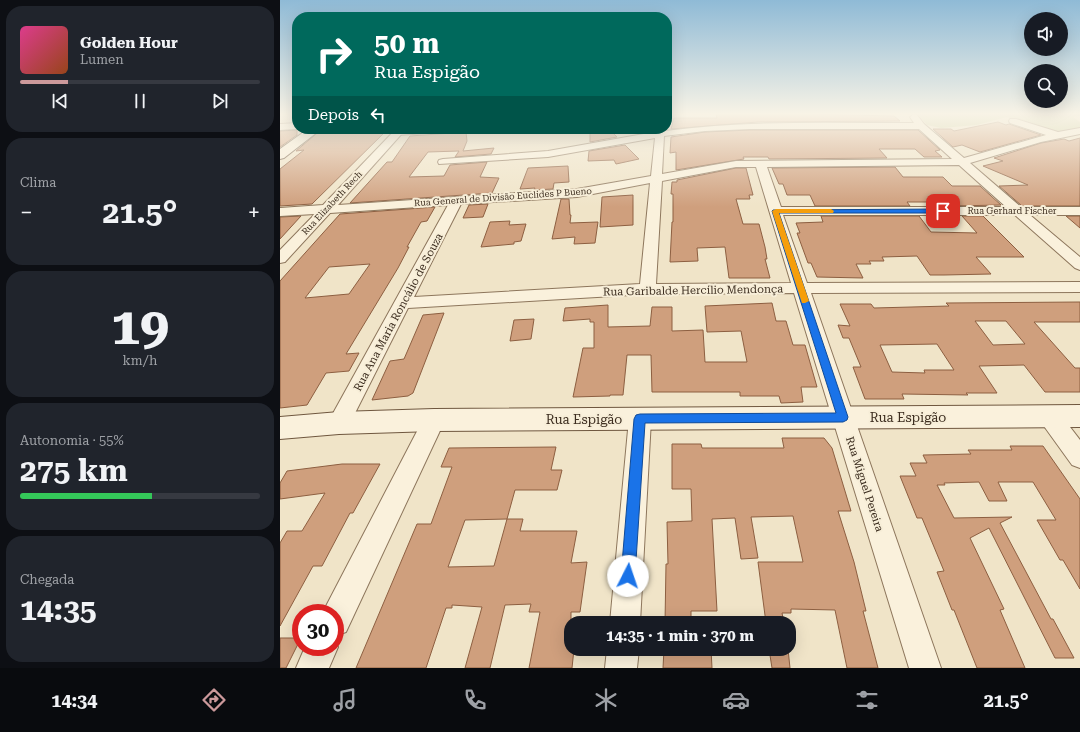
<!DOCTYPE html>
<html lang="pt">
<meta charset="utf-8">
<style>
body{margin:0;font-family:"Roboto Serif",serif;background:#20242c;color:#f1f3f6;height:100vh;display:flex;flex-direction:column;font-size:15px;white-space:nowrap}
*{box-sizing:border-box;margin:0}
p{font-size:13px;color:#9ea1a6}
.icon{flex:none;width:22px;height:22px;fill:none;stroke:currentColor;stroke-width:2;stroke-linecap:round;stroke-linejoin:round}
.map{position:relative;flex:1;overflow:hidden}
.sheet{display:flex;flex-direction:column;gap:6px;padding:6px;background:#0d0f14;width:280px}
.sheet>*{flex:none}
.banner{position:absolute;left:12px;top:12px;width:380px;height:122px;border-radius:16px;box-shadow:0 4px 16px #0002;background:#00695c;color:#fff;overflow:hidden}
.buttons{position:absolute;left:744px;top:12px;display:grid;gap:8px}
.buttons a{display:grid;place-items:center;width:44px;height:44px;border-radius:50%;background:#171b24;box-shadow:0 4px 16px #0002;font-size:20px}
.speed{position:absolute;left:12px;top:604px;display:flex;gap:8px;font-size:20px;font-weight:700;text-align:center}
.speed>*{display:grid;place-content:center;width:52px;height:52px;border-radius:50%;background:#171b24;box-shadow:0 4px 16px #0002;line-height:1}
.speed .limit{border:6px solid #d22;background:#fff;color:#111}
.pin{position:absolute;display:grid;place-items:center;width:34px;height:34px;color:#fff;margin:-17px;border-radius:8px;box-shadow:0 2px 6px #0006}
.me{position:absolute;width:44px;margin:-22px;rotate:4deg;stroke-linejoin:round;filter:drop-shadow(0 0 3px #0008)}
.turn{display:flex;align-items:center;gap:14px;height:84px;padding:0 16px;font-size:18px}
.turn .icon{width:52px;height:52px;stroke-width:2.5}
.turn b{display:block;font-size:28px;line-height:34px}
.then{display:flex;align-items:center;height:38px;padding:0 16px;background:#0003;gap:8px;font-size:15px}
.big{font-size:30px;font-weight:700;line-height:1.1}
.sheet .widget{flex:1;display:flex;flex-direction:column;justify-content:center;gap:6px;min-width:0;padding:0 14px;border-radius:16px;background:#20242c}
.sheet .dial{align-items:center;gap:0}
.dial b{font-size:52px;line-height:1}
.song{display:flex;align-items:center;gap:12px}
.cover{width:48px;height:48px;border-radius:6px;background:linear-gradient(135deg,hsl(330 70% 55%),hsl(20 70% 35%))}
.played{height:4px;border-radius:2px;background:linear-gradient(90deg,#cc999b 20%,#363941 20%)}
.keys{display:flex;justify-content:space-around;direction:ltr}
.heat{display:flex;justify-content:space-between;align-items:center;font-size:22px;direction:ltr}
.charge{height:6px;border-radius:3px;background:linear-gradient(90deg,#34c759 55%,#363941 0)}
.trip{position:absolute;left:284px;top:616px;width:232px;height:40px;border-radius:16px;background:#171b24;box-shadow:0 4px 16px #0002;font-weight:700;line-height:40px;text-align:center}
.tab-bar{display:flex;height:64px;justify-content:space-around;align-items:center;background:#090b0e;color:#9ea1a6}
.tab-bar .icon{width:28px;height:28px}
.tab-bar .on{color:#cc999b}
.tab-bar b{font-size:18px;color:#f1f3f6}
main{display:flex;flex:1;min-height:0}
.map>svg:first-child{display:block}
</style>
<main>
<section class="sheet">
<div class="widget">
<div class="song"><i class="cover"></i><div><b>Golden Hour</b><p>Lumen</p></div></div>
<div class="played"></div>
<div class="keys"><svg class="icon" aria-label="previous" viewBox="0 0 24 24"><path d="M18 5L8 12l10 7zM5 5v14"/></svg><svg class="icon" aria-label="pause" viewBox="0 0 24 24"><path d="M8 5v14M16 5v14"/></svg><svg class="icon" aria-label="next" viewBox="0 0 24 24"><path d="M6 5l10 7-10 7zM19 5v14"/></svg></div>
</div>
<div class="widget"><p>Clima</p>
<div class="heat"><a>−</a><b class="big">21.5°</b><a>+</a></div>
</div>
<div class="widget dial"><b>19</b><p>km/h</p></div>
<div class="widget"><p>Autonomia · 55%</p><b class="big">275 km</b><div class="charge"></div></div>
<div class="widget"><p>Chegada</p><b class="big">14:35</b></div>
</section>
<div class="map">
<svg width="800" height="668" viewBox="0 0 800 668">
<rect width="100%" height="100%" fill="#f0e4c8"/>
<path fill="#c9cf9b" d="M637,114H800V116L793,117L800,122V128L775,133L726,117L697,125L661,128L647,125Z"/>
<path fill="#cf9f7d" stroke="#8d5f41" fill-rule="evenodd" d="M436,114H528L614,116L620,121L478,122L391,129L394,118H437Z
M718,122L726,125L729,124L761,135L700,152L682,145L673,147L653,129H671L674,131Z
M42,129H108L32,204L0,206V169L24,150L16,151Z
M17,130V135L0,147V131Z
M470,130H638L660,150L655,151L662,157H644L635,149H599L607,158L489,159L488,157H463L464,159L396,170V152L390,153L391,137L425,132Z
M186,132L187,141L183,151L214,148L211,154L175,157L179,151L148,152L129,177L164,176L170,165L207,162L200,177L219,178L212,193L70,203L107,162H112L130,136Z
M332,132L337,137L310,142V133Z
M800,138V206H742L719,186L748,185L703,166L723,161L714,158L761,143L784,139L789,141Z
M345,145L359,159L336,164L334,160L308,161L309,151Z
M288,166L289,182L274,183L273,189L254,190L255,188L240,189L248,168Z
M615,167L623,177H663L672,186H700L721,205L672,206L668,202H627L630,206H535L530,195H507L503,184H499L492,168Z
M456,168H466L473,195H469L470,199H456L463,224H479L485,247L487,259H485L490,278H449L445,247L417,248L418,261L390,262L392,222H393V194H391L392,182H397V180Z
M353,195V225L320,227L322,197Z
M281,199H289L290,215H291L290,223L318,222L315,243L294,244L295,237L272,239Z
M208,204L203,217L183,218L189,205Z
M155,207L147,221L141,222L127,247H129L118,268L66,354L79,353L69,371L46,373L27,405L0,408V281L60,214ZM90,264L69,294L25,298L49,267Z
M21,216L0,239V217Z
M541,216H639L651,232L697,233L682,216H703L744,257H696L711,274L664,275H650L637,256L602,257L604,261H589L591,264H576L583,278L537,277L531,263H528L517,233H520L516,223L543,222Z
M786,216H800V228Z
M230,221L229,225L246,224L241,241L234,242V244L201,247L210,222Z
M800,302V322H754L795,368H800V392H765L744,365L699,366L717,393H686L688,395L622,394L624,399H585L573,367H581L569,338H563L558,325L570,326L560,304H591L594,308L669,306L666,303ZM695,321H726L745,344L713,345ZM657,344L674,370H644L645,373L612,372L600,345Z
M492,303L496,321H506L513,345H525L537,387H521L523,402L501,403L499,396H460V392H372L371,355H347L343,395H330V396L293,397L303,348H314V322H310V319L283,321L285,308L328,305V327L370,326L372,307H392V331L423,330L425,362H467L461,331L427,332L425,306Z
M164,313L133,393L128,396L92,400L110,361L124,359L143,315Z
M254,319L251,339L230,341L234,320Z
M502,438H544L552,448L571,511H558L574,562L586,611H583L598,668H567L555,610L511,609V613H502L504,623H486L478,562H523L513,516L471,517L478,558L461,559L455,518L432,519L437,611H411V623H385L386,564H388L387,522L412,521L411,489H392V444H421L422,448H504Z
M730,446H763L800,499V589L783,560H780L757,520H776L753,482H718L727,501H709L699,482L664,483L665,485H657L674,518L732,517L720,523L771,619H773L794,658H775L709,528L690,538L724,609L720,610L745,668H697L674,610H672L657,572L664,571L642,518H637L620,476H636L630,463H647L643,455L691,454L688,450H732Z
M276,447L271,470H282L277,490H235L227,519H243L240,531H297L291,563L307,562L300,612H291V649H294L292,668H249L260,612H249L251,604L225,605L210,668H185L202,607L172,605V608H166L146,668H76L137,524H151L172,467H161L169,448ZM227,519L214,566L168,567L185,520Z
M62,464H100L73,513H70L42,566H33L0,626V543L7,531H22L45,493L0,499V483L7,471Z
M0,638H21L6,668H0Z
M384,649H431L432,668H383Z
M489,649H508L510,668H492Z"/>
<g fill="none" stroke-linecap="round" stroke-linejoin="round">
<defs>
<path id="lane" d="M176,129H202L200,130L116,135L114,134L116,133Z"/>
<path id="street" d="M634,114L637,115L644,124L684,158L766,135L730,123L729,121L730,119H736L778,132L800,128V134L761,142L690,163L741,207H800V215H750L800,257V270L795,268L735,215H503L527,283L800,282V292L531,293L661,668H629L514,293L368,294L128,308L67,429L59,432L51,429L48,423L51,417L168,205L50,213L5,262L0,263V250L35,214L0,216V208L43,205L116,129H126L58,205L297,189L371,176L375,138L268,157L159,164L158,162L159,160L163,159L268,151L375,132V129H385V131C467,120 551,123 634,123L630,117ZM470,129H639L672,159L456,161L382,174L384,136L425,131ZM679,165L726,207H501L487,167ZM456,167H476L511,283L376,284L382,181ZM370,183L360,284L134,297L181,204L297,197Z
M17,123V129L0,130V124Z
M769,407L777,410L800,440V468L792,465L761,422L758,416L761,410Z
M360,410L368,413L371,419L360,623H330L349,419L352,413Z
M154,411L162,414L165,420L66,632L55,636V613H43L44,610L146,414Z
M55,641L58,647L49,668H16L25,647H55Z
M327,649H359L357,668H325Z"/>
<path id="secondary" d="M28,129H41L4,158L0,159V149Z
M800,405V427L154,431L59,434L0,439V417L59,412L154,409Z"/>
</defs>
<use href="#lane" stroke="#8d765c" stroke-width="2"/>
<use href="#street" stroke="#8d765c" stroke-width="2"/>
<use href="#secondary" stroke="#6f573f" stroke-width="2"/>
<use href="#lane" fill="#faf1dc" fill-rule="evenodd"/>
<use href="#street" fill="#faf1dc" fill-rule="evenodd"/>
<use href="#secondary" fill="#faf1dc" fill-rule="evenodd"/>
</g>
<linearGradient id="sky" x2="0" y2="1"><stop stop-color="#8fbad6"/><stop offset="0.55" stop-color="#f8f3e6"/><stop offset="1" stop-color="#f8f3e6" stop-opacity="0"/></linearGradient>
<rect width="800" height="207" fill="url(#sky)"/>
<path fill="#1a73e8" stroke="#114b97" d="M663,209L665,210V213H499L568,417L567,420L563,422L365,423L355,576L353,581L348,583L343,581L341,576L354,419L356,415L360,414L556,413L492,211L493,210Z"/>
<path fill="#f59e0b" d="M551,209L554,211L553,213H499L529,301L525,303H522L492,211L496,209Z"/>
<g text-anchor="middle" stroke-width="4" stroke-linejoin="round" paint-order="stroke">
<g font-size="9" fill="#3d2e20" stroke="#f7eed8">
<text transform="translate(223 197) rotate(-4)" y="3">Rua General de Divisão Euclides P Bueno</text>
<text transform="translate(52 203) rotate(-47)" y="3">Rua Elizabeth Rech</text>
<text x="732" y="214">Rua Gerhard Fischer</text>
</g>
<g font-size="11" fill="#3d2e20" stroke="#f7eed8">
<text transform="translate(413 290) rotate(-1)" y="4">Rua Garibalde Hercílio Mendonça</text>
<text transform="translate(118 312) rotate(-62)" y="4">Rua Ana Maria Roncálio de Souza</text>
<text transform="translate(585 484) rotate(72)" y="4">Rua Miguel Pereira</text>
</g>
<g font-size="13" fill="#3d2e20" stroke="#f7eed8">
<text x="628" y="422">Rua Espigão</text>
<text x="304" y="424">Rua Espigão</text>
</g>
</g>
</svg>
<div class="buttons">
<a><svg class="icon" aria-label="sound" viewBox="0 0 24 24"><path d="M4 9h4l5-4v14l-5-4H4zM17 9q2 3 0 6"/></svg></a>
<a><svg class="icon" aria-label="search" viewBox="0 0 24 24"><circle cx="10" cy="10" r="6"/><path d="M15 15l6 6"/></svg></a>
</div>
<div class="speed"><div class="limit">30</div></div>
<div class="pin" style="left:663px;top:211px;background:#d93025"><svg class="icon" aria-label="arrive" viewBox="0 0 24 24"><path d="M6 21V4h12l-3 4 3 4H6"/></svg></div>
<svg class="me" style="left:348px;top:576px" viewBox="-20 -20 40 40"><circle r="19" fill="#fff"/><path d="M0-13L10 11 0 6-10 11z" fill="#1a73e8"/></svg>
<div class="trip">14:35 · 1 min · 370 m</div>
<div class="banner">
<div class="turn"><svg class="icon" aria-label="right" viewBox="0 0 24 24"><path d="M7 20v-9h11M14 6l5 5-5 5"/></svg><div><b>50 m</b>Rua Espigão</div></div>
<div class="then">Depois<svg class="icon" aria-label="left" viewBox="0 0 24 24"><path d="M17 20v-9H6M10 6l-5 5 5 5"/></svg></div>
</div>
</div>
</main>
<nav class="tab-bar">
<b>14:34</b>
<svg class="icon on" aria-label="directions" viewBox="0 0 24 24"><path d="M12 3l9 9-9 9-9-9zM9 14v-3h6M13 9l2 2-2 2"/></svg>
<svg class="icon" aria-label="music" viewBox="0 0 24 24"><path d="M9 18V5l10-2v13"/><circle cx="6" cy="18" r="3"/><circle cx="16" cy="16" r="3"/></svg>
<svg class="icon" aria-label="phone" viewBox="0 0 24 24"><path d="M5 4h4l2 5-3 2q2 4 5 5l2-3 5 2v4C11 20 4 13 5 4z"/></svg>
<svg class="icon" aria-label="climate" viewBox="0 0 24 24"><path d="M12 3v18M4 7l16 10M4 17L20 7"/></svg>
<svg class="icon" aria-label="car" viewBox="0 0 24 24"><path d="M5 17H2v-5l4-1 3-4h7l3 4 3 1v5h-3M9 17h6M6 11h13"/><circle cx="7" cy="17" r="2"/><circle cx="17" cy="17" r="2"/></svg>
<svg class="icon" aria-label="filters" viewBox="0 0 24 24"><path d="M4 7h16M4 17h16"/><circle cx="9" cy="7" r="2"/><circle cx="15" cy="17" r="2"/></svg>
<b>21.5°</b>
</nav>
